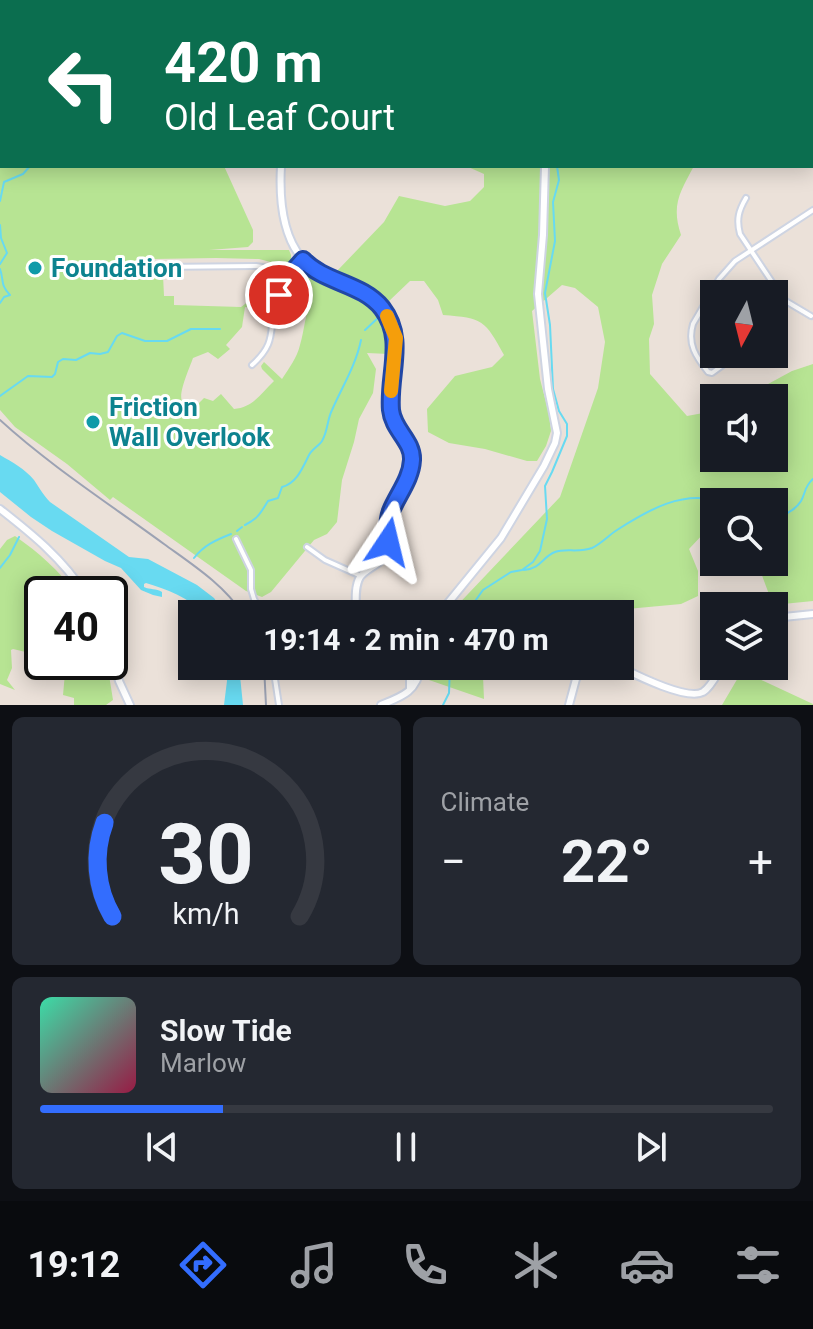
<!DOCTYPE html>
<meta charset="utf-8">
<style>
body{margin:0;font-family:Roboto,sans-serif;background:#242831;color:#f1f3f6;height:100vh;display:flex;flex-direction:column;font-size:30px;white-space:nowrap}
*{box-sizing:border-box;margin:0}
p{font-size:26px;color:#9ea1a6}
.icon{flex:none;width:44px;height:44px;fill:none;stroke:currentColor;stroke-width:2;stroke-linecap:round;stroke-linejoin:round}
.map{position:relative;height:705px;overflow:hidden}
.panel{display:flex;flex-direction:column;gap:12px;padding:12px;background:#0d0f14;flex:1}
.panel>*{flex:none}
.guide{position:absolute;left:0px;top:0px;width:814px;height:168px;box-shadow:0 4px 20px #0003;background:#0b6e4f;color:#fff;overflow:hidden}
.needle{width:52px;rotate:187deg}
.tools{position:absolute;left:700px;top:280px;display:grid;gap:16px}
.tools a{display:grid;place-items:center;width:88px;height:88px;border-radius:0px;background:#171b24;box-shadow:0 4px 20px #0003;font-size:40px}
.speed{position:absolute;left:24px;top:576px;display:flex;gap:16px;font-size:40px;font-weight:700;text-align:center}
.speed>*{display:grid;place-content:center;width:104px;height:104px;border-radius:50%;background:#171b24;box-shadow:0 4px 20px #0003;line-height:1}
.speed .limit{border:4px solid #111;border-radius:12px;background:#fff;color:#111}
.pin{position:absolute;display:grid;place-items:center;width:68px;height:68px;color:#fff;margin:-34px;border:4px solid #fff;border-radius:50%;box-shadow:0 2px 8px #0007}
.me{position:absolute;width:88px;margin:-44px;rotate:10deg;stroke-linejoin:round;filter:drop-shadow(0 0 6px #0008)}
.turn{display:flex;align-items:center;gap:28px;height:168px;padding:0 32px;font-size:36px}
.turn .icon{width:104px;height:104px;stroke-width:2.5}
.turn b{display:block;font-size:56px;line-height:68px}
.big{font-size:60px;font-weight:700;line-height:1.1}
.panel .card{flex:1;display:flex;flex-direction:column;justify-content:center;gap:12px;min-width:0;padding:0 28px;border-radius:12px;background:#242831}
.panel .dial{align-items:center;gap:0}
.dial svg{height:208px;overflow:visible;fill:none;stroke:#363941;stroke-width:7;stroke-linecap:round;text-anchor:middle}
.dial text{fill:#f1f3f6;stroke:none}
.song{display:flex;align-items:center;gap:24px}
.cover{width:96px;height:96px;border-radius:12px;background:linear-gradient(135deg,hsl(160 70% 55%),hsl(340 70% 35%))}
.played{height:8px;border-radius:4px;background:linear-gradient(90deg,#336dfe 25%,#363941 25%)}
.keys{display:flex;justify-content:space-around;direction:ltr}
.heat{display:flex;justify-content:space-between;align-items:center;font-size:44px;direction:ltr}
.panel .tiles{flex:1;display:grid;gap:12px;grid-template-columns:1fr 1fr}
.card:last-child{grid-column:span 2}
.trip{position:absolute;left:178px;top:600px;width:456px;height:80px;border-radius:0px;background:#171b24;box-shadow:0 4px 20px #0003;font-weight:700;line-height:80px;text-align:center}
.tab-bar{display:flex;height:128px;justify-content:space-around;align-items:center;background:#090b0e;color:#9ea1a6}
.tab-bar .icon{width:56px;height:56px}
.tab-bar .current{color:#336dfe}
.tab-bar b{font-size:36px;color:#f1f3f6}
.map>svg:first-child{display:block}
</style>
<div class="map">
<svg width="813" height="705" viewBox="0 0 813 705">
<rect width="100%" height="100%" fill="#ebe1d9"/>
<path fill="#b7e493" d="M320,0H718L722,2H323Z
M2,79V166H224L253,230V242L248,247L209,250H289L291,255V263L282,265L259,259L216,258L153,259V275H163L164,296H174V305L241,307L249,301L270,304L269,310L245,307L242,327L226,345L230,349L218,359L208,352L193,358C190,367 178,393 182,401C184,404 191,406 195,407L204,398L213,401L221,394L234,409C253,408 261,393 274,381L262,369L261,366L264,362L282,379C289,368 297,358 300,345C305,328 305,312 313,295L293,282L299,273C311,273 318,279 328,284C364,300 392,309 389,354L367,353L376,369L373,393L359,419L354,442L342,480L337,522L327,534L314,540L271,592L262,597L246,591L113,497L110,500L67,464L15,427L0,410V81Z
M466,166H694C680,192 671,205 681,235L662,264L652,295L654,324L649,339L650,374L687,416L714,411V458H774V398H742L792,371L813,364V601L773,605L757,562H774V502H714V533L705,532L689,549L698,571V596L681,604L573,614H449L560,497L598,388L605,342L598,307L575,288L562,285L532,311L540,379L549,414L551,431L546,446L537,461H527L485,449L449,443L428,432L427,409L455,376L492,367L504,355C485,320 483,318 443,315L438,300L424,281H410L388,302L337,271L384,222L399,196L445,206L470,201L484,187V174Z
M15,536C38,552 60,571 76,594H42V651L30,653L13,649L11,650L12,668L7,680L15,690L0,684V549L7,540Z
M74,662H105L109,675L113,700L106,705H74V698L63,695L65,673Z
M432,666H489L483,676L484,699L429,680Z
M742,671L813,704V705H722Z"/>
<path fill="#68daf1" d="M0,455C12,462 25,469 34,480C39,487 43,495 50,502L129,557L148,559L197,585L214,598L225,614H205C189,598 167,589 146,583L144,584V587C150,590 156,588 162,592V597L153,595L141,590L121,568L105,561L52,531L31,517L0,492Z
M225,666H239L243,705H224L227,681Z"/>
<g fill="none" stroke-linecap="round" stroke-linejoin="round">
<path stroke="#68daf1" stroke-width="2" d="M480,0L482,2
M113,2L114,0
M0,201L4,182L23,174L30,166
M0,225L1,238L7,253L0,264
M0,269C4,280 0,285 10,295L4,297L0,303
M365,330L379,317
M0,396L28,376L52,377L55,374L58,362L63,359L76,360L90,353L100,354L108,352L117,336L122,333L145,341H167L191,329H220
M774,520C783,515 795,511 801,501C806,492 804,487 813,479
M245,525C259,518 261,512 268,501L278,498L282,487C297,483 303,467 309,455C312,449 319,446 322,441C328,431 327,420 332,410C342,387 356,365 361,340
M237,531L242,527
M194,558C204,545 216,540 231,534
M0,568L10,555L19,537
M524,570C542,568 542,557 555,552C565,548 579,553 592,548C601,544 609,535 617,530C648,510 684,489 721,502
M470,614L473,604L483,590L511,572L522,570L533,562L540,551L547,519L545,486L552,472L567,436V424L559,411L553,389L550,325L545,293L555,241L553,202L559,180L557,166
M443,705L449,693L450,666"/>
<defs>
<path id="street" d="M273,0V2
M35,2L36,0
M0,41L2,39
M746,198C739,210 736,219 740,234L784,300L811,316
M158,267L256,266L269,268L289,276
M738,354L712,373L708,372C696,357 687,344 693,324L719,279L735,261L813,210
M252,365C278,342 268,330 276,302C281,285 291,272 303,260
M236,539L251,570V589L254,599L262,614
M307,547L325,560L361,576
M273,666L279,705"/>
<path id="secondary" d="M223,0L224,2
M463,0L464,2
M281,166C279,202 282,248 315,270C331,280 350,286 367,294C416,330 383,368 391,414C395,437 418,444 410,470C406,486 394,499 390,515C387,527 390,540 386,552C382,565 367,567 360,577C354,587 356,603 356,614
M0,509C32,534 63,559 85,594
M439,614L501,538L544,466L555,443L557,433L548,389L538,294L543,235L545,166
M774,618L813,614
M110,650L119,681L130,705
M381,666L404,671L410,678V688
M618,666C634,674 687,701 703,692C711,687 717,674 722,666
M381,705C404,696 417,691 421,666
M569,705L576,679L585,666"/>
</defs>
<use href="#street" stroke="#ced4e2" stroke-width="8"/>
<use href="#secondary" stroke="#ced4e2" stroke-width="10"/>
<use href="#street" stroke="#fff" stroke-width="4"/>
<use href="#secondary" stroke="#fff" stroke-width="6"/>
<path stroke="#9ca2b3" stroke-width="2" d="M0,420C49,465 111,505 164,544C193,565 223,584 243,614
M264,666L266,705"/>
</g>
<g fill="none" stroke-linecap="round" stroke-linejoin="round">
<defs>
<path id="route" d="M279,295L289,276L303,260C325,283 362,283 382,308C406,339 388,374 391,410C393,430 413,441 412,460C411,479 398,494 391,511C387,521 388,531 388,542"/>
</defs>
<use href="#route" stroke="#2147a5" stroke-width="20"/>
<use href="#route" stroke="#336dfe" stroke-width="14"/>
<path stroke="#f59e0b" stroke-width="14" d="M387,316L396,338L391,391"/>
</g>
<g fill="#0f9aa8" stroke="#fff" stroke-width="3">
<circle cx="35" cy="268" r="8"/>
<circle cx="93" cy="422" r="8"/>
</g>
<g text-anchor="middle" stroke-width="6" stroke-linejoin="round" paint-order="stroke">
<g font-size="26" font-weight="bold" fill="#0d838f" stroke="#fff" text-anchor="start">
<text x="51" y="277">Foundation</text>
<text x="109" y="416">Friction<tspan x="109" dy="30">Wall Overlook</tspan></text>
</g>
</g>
</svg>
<div class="tools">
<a><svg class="needle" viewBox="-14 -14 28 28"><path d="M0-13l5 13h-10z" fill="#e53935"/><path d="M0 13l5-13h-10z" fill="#9ea1a6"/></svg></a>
<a><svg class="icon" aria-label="sound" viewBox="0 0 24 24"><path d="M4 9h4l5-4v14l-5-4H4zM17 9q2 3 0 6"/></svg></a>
<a><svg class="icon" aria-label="search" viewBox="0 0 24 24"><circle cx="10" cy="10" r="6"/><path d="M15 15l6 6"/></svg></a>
<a><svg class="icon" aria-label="layers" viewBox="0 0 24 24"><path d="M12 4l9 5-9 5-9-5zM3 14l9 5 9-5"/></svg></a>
</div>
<div class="speed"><div class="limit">40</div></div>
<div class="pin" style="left:279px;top:295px;background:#d93025"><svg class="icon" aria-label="arrive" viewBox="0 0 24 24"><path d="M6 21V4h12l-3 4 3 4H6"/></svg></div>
<svg class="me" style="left:388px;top:542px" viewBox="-20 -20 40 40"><path d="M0-17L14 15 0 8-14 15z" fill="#336dfe" stroke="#fff" stroke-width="4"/></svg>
<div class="trip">19:14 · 2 min · 470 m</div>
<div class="guide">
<div class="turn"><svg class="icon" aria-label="left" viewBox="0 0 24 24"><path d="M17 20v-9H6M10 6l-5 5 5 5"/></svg><div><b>420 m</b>Old Leaf Court</div></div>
</div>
</div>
<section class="panel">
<div class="tiles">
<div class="card dial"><svg viewBox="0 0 100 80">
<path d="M14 69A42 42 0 1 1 86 69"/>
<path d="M14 69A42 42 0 0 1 11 33" stroke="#336dfe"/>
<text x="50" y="56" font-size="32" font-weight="700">30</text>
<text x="50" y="72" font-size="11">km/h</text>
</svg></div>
<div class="card"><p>Climate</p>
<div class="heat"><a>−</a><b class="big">22°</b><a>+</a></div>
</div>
<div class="card">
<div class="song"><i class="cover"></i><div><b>Slow Tide</b><p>Marlow</p></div></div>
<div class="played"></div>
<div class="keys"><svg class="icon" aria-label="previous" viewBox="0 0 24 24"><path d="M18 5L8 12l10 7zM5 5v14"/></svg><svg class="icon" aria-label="pause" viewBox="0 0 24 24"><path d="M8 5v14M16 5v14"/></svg><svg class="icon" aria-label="next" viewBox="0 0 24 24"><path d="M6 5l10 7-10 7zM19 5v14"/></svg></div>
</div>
</div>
</section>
<nav class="tab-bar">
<b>19:12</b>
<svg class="icon current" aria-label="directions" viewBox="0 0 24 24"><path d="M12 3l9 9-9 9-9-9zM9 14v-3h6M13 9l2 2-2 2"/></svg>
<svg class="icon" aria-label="music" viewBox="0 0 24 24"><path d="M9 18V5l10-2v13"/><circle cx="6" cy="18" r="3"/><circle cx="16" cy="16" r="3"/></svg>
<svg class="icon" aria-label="phone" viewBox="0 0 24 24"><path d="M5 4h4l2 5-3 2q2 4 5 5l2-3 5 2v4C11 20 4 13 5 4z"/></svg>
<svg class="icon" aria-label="climate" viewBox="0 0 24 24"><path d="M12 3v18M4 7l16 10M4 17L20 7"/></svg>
<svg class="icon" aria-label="car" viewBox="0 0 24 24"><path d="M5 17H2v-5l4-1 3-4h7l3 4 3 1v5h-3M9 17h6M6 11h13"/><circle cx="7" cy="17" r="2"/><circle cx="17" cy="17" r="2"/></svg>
<svg class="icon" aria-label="filters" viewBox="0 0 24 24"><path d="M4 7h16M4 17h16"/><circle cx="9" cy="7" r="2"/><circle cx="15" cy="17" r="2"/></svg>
</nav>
